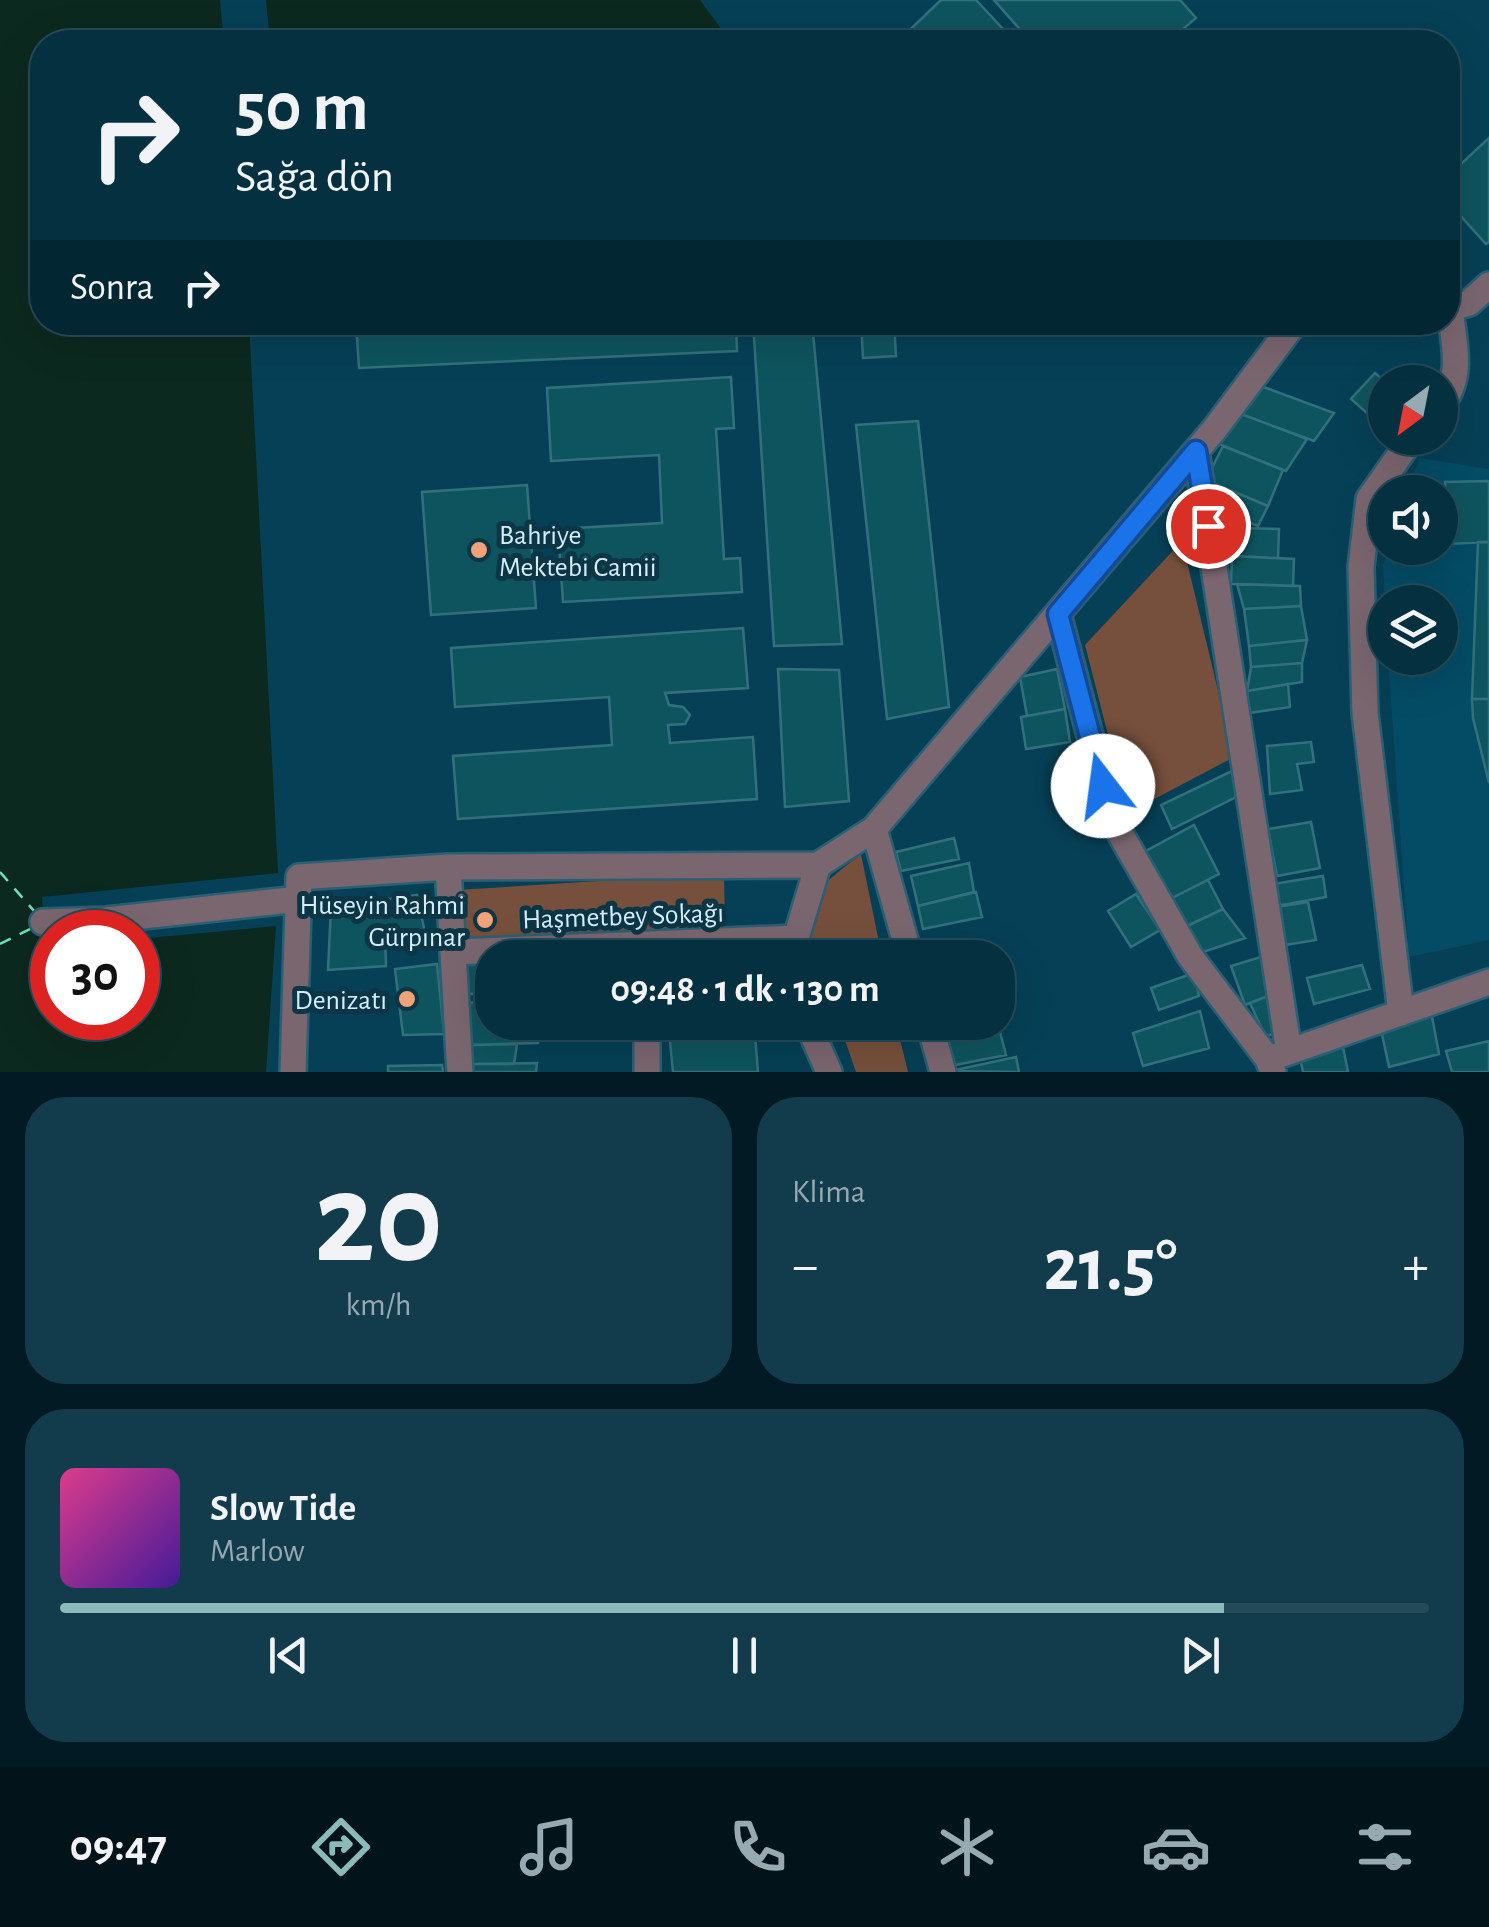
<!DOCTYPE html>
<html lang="tr">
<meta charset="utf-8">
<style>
body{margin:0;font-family:"Alegreya Sans",sans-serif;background:#123c4b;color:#f1f3f6;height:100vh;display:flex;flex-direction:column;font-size:38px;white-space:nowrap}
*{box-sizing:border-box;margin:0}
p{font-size:32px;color:#97a9b1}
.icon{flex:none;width:55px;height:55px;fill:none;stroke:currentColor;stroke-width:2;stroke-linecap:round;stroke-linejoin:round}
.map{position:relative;height:1072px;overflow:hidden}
.panel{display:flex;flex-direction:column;gap:25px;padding:25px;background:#021a23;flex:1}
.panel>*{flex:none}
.hud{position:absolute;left:30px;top:30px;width:1430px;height:305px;border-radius:40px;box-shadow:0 10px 40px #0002,0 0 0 2px #254b59;background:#043040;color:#f1f3f6;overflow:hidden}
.needle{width:65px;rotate:212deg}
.tools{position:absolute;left:1368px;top:365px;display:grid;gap:20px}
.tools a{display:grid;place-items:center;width:90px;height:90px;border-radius:50%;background:#043040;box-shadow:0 10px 40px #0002,0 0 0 2px #254b59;font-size:50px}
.speed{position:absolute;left:30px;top:910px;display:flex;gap:20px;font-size:50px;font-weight:700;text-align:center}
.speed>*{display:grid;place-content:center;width:130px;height:130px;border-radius:50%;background:#043040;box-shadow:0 10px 40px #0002,0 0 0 2px #254b59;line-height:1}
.speed .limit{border:15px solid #d22;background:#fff;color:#111}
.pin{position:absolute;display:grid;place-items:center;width:85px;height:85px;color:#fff;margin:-42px;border:5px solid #fff;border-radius:50%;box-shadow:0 2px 10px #0007}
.me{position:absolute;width:110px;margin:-55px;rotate:345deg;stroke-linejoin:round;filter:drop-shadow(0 0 8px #0008)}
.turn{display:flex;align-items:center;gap:35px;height:210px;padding:0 40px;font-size:45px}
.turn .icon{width:130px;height:130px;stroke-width:2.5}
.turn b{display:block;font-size:70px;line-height:85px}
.then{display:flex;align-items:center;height:95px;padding:0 40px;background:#0003;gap:20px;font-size:38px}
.big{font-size:75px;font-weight:700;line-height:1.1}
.panel .widget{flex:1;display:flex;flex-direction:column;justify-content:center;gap:15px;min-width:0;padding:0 35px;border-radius:40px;background:#123c4b}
.panel .dial{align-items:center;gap:0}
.dial b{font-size:130px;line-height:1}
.song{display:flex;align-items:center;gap:30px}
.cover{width:120px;height:120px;border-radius:15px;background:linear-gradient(135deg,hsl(330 70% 55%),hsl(260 70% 35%))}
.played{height:10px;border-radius:5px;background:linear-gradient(90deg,#8bbbb9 85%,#254b59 85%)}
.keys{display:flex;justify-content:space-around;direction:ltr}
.heat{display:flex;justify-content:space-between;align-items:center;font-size:55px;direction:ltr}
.panel .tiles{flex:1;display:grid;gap:25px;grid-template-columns:1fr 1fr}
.widget:last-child{grid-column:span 2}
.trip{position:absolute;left:475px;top:940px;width:540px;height:100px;border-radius:40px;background:#043040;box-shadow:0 10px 40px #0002,0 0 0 2px #254b59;font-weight:700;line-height:100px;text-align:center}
.tabs{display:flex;height:160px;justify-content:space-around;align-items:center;background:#02131a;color:#97a9b1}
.tabs .icon{width:70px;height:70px}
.tabs .current{color:#8bbbb9}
.tabs b{font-size:45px;color:#f1f3f6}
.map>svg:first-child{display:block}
</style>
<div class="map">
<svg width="1489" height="1072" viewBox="0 0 1489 1072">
<rect width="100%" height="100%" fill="#064056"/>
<path fill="#044c65" d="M1419,458L1489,469V940L1409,957L1388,658H1440V602H1385L1383,565L1389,548H1440V492H1408Z"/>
<path fill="#76503c" d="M1182,541L1234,757L1128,813L1085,645Z
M861,854L882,957H813C794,900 821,886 861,854Z
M724,873L725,932L461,946L457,890Z
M839,1023H896L908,1072H856Z"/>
<path fill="#0c291f" d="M0,0H220L224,42H42V322L249,323L278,873L42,897L45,947H52V1018H138V939L276,926L266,1072H0Z
M266,0H700L731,42H638L634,28L610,37L611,42H270Z"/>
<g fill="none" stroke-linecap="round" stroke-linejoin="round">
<path stroke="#65e4bc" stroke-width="2.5" stroke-dasharray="12 10" stroke-linecap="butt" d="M0,872L35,912
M0,944L34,927"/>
</g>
<path fill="#0e545e" stroke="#32717b" stroke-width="2.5" d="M941,0H976L1015,42H897Z
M994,0H1180L1196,18L1168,42H1031Z
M1489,138V242L1486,244L1448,202V176Z
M356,322H736L737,351L359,368Z
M753,322H812L842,644L774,646Z
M861,322H894L896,356L863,358Z
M1375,373L1386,382L1385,429L1351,399Z
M731,377L734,428L716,429L724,559L740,558L742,592L563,602L558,529L662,523L659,455L551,461L547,388Z
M1261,386L1334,413L1314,441L1241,414Z
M1241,414L1307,439L1286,471L1219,444Z
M918,421L949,707L887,719L856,425Z
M1223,446L1283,470L1268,506L1206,480Z
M1206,480L1268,506L1258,526L1196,503Z
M1489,481V542L1447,544L1445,482Z
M527,485L536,608L431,615L422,492Z
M1233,528L1279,529L1278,558L1232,556Z
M1478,542H1489V699H1472Z
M1232,556L1294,559L1293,586L1231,584Z
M1237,584L1300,586L1301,606L1244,609Z
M1301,606L1307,640L1249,646L1244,609Z
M743,628L748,688L665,693L669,705L683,707L690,715L685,724L668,725L670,743L753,737L757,799L458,819L453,756L612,745L609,697L455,707L451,648Z
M1307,640L1302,663L1251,667L1249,646Z
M1302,663V682L1247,691L1251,667Z
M778,669L839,670L849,801L785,807Z
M1057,669L1065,709L1027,716L1020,677Z
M1288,684L1290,707L1249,713L1247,691Z
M1472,699H1489V783L1473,718Z
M1065,709L1070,742L1026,749L1021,717Z
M1311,742L1314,762L1297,764L1302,790L1270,794L1267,746Z
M1236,769L1242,794L1172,829L1161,805Z
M1311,822L1320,868L1277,876L1268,829Z
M1194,825L1219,874L1170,899L1144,852Z
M954,838L959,859L901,871L896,852Z
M969,863L974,892L918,906L911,876Z
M1323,876L1326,897L1277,906L1273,884Z
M1208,880L1223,909L1185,927L1170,899Z
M976,892L982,917L923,929L918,906Z
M1136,894L1160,930L1131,947L1108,911Z
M417,895L425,933H385L386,966L328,970L331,907Z
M1308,902L1316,940L1285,945L1277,907Z
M1223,909L1245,938L1203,952L1185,927Z
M633,953L634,958H492V994H466L463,958Z
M1267,955L1273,994L1245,1005L1231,966Z
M437,964L444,1034L403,1035L395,969Z
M1362,965L1370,989L1314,1004L1307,978Z
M1194,973L1199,996L1159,1010L1151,988Z
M1273,994L1282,1032L1265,1036L1250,1003Z
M492,1001V1022H538V1043L468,1045L467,1003Z
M1200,1011L1209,1048L1143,1066L1133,1033Z
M1431,1011L1439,1054L1389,1067L1380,1025Z
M998,1024L1006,1055L950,1066L942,1037Z
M755,1034L758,1072H673L670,1041Z
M1489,1041V1072H1452L1446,1051Z
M517,1044L514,1064H471V1045Z
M1343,1047L1348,1072H1303L1300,1057Z
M1016,1057L1019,1072L951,1071Z
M537,1063L536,1072H472L471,1064Z
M442,1065L443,1072H388V1066Z"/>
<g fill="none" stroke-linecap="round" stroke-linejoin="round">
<defs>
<path id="minor" d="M1448,309L1469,303L1489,285
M1440,406C1464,378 1454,343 1450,310
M1196,451L1289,1052
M1058,614L1112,819L1190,956L1268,1059L1273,1072
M874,829L910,958
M448,867L460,1072
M43,922L106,920L299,899
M453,952L796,938
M797,958L796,938L818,865
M1401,1013L1365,713L1361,567L1369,499L1412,438
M647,1022V1072
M807,1022L829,1072
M929,1022L943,1072
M1277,1056L1489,982
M293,1072L299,877L448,867L818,865L874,829L1214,430L1295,322"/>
</defs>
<use href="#minor" stroke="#2b5f74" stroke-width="30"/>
<use href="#minor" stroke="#7a666f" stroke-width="25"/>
</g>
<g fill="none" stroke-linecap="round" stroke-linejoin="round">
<defs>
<path id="route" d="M1103,786L1058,614L1196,451L1208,526"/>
</defs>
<use href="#route" stroke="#114b97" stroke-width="25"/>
<use href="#route" stroke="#1a73e8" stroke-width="18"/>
</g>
<g fill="#f0a378" stroke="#0c3546" stroke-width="4">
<circle cx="479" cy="550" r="10"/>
<circle cx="485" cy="920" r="10"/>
<circle cx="407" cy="999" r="10"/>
</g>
<g text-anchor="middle" stroke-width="10" stroke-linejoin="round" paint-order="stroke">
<g font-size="28" fill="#d4eefb" stroke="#0c3546" text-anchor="end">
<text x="499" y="544" text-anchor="start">Bahriye<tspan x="499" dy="32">Mektebi Camii</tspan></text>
<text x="465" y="914">Hüseyin Rahmi<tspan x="465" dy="32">Gürpınar</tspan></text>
<text x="387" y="1009">Denizatı</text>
</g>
<g font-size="28" fill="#d4eefb" stroke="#0c3546">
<text transform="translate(623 915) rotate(-2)" y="10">Haşmetbey Sokağı</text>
</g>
</g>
</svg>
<div class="tools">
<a><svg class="needle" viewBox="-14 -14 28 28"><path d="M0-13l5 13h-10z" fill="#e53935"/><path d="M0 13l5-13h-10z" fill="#97a9b1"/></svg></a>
<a><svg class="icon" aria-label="sound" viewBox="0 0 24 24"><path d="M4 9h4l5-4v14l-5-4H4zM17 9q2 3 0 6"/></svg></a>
<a><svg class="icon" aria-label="layers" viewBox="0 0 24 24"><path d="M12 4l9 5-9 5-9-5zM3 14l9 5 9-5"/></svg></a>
</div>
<div class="speed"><div class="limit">30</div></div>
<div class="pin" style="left:1208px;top:526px;background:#d93025"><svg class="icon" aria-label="arrive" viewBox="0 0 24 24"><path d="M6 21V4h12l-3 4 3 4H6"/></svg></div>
<svg class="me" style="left:1103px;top:786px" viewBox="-20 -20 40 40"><circle r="19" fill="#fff"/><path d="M0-13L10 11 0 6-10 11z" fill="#1a73e8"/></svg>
<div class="trip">09:48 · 1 dk · 130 m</div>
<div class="hud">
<div class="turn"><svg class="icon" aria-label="right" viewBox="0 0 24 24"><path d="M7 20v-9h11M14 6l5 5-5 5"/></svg><div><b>50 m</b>Sağa dön</div></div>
<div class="then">Sonra<svg class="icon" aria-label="right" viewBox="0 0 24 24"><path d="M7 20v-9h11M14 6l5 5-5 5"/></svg></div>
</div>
</div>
<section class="panel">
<div class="tiles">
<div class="widget dial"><b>20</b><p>km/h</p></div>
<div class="widget"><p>Klima</p>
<div class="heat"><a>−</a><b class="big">21.5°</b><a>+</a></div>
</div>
<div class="widget">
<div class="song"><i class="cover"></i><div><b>Slow Tide</b><p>Marlow</p></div></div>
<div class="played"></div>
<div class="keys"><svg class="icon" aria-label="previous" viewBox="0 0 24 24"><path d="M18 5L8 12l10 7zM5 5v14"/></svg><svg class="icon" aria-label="pause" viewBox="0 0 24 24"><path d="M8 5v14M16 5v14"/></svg><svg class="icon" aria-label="next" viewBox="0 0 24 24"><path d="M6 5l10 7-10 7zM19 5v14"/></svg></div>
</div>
</div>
</section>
<nav class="tabs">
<b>09:47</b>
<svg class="icon current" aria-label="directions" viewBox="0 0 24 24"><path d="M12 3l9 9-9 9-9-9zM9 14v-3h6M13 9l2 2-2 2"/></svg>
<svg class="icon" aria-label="music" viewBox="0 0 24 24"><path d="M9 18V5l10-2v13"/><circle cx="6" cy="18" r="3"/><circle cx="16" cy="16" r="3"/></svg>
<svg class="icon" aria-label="phone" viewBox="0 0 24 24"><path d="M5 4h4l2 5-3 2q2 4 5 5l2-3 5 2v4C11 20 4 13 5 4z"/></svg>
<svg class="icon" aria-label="climate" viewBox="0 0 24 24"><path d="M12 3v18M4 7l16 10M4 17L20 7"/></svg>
<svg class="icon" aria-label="car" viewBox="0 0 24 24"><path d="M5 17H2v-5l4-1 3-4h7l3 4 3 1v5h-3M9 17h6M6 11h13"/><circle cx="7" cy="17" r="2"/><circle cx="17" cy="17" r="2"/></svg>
<svg class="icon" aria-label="filters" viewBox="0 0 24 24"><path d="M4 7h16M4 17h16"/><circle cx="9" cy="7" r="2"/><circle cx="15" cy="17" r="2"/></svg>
</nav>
